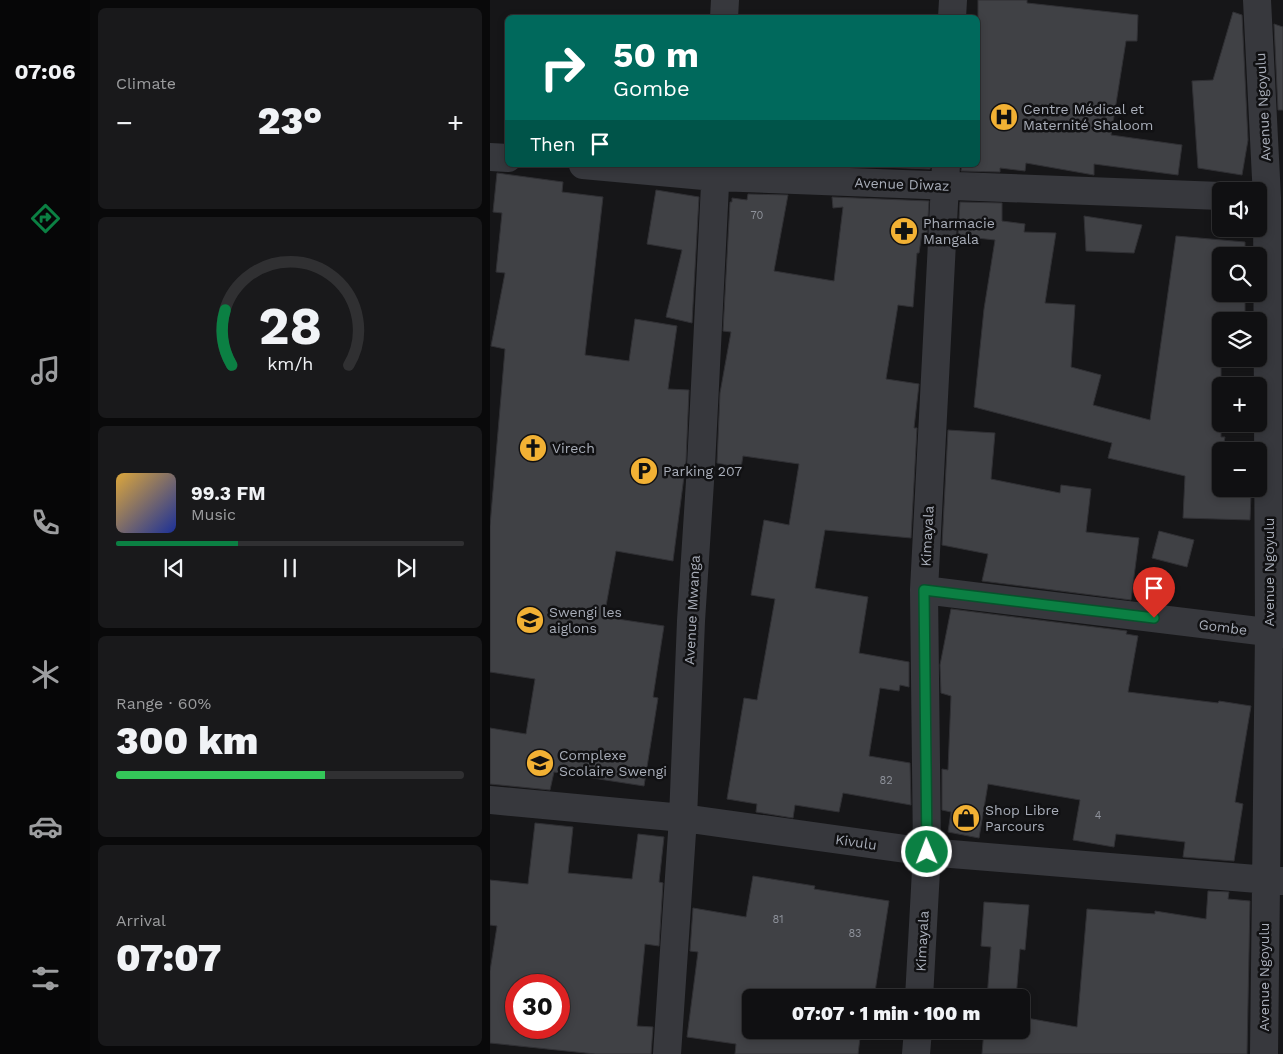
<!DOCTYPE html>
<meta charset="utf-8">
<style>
body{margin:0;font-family:"Work Sans",sans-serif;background:#19191b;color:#f1f3f6;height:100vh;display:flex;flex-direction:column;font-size:19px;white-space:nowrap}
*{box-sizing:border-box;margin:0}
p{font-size:16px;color:#9c9d9f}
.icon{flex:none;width:28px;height:28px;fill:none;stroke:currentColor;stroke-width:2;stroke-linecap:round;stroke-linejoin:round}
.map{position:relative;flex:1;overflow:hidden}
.panel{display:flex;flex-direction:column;gap:8px;padding:8px;background:#09090a;width:400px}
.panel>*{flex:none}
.hud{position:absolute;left:15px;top:15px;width:475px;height:152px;border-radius:8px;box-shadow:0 2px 8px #0003,0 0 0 1px #303032;background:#00695c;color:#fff;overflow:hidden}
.buttons{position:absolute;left:722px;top:182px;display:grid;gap:10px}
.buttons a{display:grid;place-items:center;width:55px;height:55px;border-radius:8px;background:#101012;box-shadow:0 2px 8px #0003,0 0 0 1px #303032;font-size:25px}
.speed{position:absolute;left:15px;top:974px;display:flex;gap:10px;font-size:25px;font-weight:700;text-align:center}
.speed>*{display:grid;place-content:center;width:65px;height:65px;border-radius:50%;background:#101012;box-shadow:0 2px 8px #0003,0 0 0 1px #303032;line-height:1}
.speed .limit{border:8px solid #d22;background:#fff;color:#111}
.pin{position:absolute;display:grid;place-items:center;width:42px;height:42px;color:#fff;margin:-51px -21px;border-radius:50% 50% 50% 0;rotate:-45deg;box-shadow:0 0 5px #0007}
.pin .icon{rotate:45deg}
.me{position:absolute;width:55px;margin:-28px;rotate:359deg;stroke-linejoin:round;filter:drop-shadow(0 0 4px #0008)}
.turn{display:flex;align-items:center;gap:18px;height:105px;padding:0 25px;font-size:22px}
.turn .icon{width:65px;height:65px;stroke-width:2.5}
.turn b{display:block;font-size:35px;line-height:42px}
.then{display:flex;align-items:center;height:48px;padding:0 25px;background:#0003;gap:10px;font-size:19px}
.big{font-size:38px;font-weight:800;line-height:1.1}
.panel .card{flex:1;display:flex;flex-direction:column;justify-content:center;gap:8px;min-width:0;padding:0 18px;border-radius:8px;background:#19191b}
.panel .dial{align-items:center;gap:0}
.dial svg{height:130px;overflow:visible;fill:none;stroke:#303032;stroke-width:7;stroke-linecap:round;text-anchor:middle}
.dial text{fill:#f1f3f6;stroke:none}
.song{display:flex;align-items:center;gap:15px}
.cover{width:60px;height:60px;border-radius:8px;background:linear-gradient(135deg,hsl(40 70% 55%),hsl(230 70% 35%))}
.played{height:5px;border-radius:2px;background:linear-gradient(90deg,#0b8043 35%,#303032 35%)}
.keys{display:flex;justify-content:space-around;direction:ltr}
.heat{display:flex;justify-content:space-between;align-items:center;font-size:28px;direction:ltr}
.charge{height:8px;border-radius:4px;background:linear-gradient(90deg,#34c759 60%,#303032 0)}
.trip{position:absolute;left:252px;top:989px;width:288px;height:50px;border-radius:8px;background:#101012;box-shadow:0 2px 8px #0003,0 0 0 1px #303032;font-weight:800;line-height:50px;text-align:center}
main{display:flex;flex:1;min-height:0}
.tabs{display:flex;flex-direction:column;width:90px;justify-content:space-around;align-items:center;background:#060607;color:#9c9d9f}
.tabs .icon{width:35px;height:35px}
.tabs .current{color:#0b8043}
.tabs b{font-size:22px;color:#f1f3f6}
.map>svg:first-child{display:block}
</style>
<main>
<nav class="tabs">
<b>07:06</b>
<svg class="icon current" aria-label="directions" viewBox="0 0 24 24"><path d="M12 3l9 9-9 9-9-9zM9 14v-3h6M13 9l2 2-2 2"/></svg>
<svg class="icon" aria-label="music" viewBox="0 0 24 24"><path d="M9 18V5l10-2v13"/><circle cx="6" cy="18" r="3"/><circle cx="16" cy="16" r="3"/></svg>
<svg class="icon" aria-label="phone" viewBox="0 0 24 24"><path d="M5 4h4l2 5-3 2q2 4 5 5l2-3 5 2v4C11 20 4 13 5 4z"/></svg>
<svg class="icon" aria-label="climate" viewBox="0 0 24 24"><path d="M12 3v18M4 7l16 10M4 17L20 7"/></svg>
<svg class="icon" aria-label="car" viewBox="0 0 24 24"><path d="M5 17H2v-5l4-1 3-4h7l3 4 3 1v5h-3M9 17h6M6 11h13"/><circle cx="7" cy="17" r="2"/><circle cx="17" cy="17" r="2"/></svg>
<svg class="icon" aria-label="filters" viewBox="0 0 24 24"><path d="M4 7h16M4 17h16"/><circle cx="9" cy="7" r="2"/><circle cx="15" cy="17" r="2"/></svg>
</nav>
<section class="panel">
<div class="card"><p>Climate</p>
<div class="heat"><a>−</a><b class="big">23°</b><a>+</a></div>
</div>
<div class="card dial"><svg viewBox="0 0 100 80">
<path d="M14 69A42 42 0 1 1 86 69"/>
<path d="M14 69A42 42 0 0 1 10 35" stroke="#0b8043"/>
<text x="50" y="56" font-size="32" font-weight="700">28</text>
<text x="50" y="72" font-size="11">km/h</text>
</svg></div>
<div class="card">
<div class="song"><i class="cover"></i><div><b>99.3 FM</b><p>Music</p></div></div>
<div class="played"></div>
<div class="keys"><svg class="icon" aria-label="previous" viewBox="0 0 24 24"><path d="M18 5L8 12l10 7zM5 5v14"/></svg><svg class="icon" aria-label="pause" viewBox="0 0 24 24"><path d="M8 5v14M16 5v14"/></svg><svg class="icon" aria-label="next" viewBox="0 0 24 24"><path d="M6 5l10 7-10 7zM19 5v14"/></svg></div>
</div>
<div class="card"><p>Range · 60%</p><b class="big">300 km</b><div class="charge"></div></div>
<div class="card"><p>Arrival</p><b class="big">07:07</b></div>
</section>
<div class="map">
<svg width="793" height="1054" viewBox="0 0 793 1054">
<rect width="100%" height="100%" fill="#161618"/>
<path fill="#404145" stroke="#303034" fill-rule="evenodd" d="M488,0H537V3L648,15L647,41H636L621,135L692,145L688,175L604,164V175L536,163L535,171L510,168V172L471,171L472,165H488Z
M743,12L752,15L758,140L752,175L708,168L702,81L723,80Z
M784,24L793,27V110H788Z
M341,165H440V169Z
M7,173L73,182L72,192L113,197L95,355L139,361L145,319L187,326L178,389L199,390L196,461L183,561L126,551L114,617L174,626L163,697L168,698L154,786L64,772L60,790L0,784V728L36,734L45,679L0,672V526L15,349L1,346L15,273L6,272L12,213L3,212Z
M166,190L209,197L202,323L176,317L192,250L157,244Z
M258,194L298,195L284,271L344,281L353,207L343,208L342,197L439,201L437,234L432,233L429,253H427L423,307L408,305L396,379L429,384L424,428H427L421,538L335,530L325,588L378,597L369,653L419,662V687L410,685L409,691L390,688L379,756L420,763L421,805L353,793L349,812L305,805L303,818L266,812L267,804L237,799L254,698L267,700L285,599L261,595L274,520L299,525L309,464L253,456L251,468L227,463L230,393L241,332L233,331L240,202H242V198L257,200Z
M470,202L512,203V221L535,224L534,232L566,233L555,303L585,305L581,367L611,375L603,405L660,420L686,236L755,242V256H731V294H755V321H731V437H735L724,493L761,494L760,520L693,518L695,476L618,458L622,443L484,407L494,309L505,240L468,236Z
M594,216L652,225L644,253L596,251Z
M458,430L505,433L501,479L570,493L571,485L601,489L596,532L649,538L641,600L492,581L498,554L452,545Z
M669,531L704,540L697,567L662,558Z
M461,609L637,631L636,634L648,636L638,692L728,703L729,701L761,706L745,802L753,804L744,861L693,857L695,842L626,834L624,847L583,840L590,800L498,784L489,838L458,832L461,812L452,810V769L458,770L461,696L451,693L450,665Z
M45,823L83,827L78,873L142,879L148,834L174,837L169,882L173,883L169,946L155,944L147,1026L163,1027L161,1054H105L0,1043V971L7,926L0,925V880L38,884ZM26,985H69V1028H26Z
M263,876L325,886L324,889L399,901L384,998H261V1030H371L368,1054H245L246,1044L197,1037L208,952L200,951L203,908L256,917Z
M718,891L739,892L738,899L760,901L757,1054H492L494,1030H531V1017L587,1027L597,909L665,914V911L716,919Z
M494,902L539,905L535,950L530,949L526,998H497L501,947L491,946Z"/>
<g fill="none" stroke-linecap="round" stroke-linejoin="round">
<path stroke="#37383d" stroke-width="28" d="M767,0L777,198L779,632L774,1054
M234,18L235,0
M462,18L463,0
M0,157L18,158
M93,165L225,177L731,196
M434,590L793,634
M0,800L193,818L437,852L792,881
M429,998L437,852L434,590L456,165
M177,1054L193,818L201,621L211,466L226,165
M426,1054L428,1030"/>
</g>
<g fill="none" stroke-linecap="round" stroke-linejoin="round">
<defs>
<path id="route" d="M437,852L434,590L664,618"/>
</defs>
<use href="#route" stroke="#07532c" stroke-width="12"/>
<use href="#route" stroke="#0b8043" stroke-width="9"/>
</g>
<defs>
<symbol id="hospital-disc" viewBox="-11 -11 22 22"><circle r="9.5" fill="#f2b134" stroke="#111113"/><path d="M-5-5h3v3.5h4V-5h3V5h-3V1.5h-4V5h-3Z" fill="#111"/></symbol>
<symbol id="pharmacy-disc" viewBox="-11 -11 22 22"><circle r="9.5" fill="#f2b134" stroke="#111113"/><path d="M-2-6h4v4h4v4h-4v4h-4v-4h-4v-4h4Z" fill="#111"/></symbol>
<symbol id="church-disc" viewBox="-11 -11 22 22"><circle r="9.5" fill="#f2b134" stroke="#111113"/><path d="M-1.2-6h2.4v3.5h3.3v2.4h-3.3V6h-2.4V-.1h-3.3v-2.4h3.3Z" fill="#111"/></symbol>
<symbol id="parking-disc" viewBox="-11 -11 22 22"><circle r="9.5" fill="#f2b134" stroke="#111113"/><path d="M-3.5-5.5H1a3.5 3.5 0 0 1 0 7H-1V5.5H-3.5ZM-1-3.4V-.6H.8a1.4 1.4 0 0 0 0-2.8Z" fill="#111"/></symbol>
<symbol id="school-disc" viewBox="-11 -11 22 22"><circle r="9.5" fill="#f2b134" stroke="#111113"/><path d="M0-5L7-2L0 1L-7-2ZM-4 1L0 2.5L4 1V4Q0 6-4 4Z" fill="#111"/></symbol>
<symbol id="shop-disc" viewBox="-11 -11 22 22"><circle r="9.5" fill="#f2b134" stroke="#111113"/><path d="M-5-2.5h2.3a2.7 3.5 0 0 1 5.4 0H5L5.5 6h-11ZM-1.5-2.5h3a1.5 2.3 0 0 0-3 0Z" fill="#111"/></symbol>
</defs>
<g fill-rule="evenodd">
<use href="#hospital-disc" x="498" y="101" width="32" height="32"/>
<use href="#pharmacy-disc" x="398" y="215" width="32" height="32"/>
<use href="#church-disc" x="27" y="432" width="32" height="32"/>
<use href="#parking-disc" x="138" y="455" width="32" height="32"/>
<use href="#school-disc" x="24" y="604" width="32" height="32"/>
<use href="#school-disc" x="34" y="747" width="32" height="32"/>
<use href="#shop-disc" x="460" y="802" width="32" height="32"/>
</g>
<g text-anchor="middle" stroke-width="5" stroke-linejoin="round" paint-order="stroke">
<g font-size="11" fill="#8e929b">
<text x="267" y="219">70</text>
<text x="396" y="784">82</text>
<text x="608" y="819">4</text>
<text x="288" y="923">81</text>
<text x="365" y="937">83</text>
</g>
<g font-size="14" fill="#a8adb8" stroke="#111113">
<text transform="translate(773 107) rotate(-93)" y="5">Avenue Ngoyulu</text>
<text transform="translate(412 184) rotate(2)" y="5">Avenue Diwaz</text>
<text transform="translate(437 536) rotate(-87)" y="5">Kimayala</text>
<text transform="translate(779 572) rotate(-90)" y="5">Avenue Ngoyulu</text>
<text transform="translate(202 610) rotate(-87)" y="5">Avenue Mwanga</text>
<text transform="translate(733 627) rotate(7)" y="5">Gombe</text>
<text transform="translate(366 842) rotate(8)" y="5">Kivulu</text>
<text transform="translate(432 941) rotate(-87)" y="5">Kimayala</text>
<text transform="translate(774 977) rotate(-90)" y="5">Avenue Ngoyulu</text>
</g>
<g font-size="14" fill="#a8adb8" stroke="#111113" text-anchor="start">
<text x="533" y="114">Centre Médical et<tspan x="533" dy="16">Maternité Shaloom</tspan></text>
<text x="433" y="228">Pharmacie<tspan x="433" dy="16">Mangala</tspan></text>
<text x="62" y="453">Virech</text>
<text x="173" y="476">Parking 207</text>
<text x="59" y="617">Swengi les<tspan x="59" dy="16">aiglons</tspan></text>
<text x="69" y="760">Complexe<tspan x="69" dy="16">Scolaire Swengi</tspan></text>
<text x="495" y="815">Shop Libre<tspan x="495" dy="16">Parcours</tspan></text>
</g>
</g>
</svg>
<div class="buttons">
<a><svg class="icon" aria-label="sound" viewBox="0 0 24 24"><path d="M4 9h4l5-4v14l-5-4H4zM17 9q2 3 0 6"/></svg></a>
<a><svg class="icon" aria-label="search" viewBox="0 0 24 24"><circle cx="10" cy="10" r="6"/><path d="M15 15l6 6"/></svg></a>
<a><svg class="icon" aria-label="layers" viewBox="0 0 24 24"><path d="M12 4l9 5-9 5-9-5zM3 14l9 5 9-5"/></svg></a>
<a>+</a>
<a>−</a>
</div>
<div class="speed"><div class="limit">30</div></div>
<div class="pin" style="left:664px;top:618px;background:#d93025"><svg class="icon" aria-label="arrive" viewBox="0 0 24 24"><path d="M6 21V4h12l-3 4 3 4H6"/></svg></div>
<svg class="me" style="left:437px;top:852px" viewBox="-20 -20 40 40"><circle r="17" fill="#0b8043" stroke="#fff" stroke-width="3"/><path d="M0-11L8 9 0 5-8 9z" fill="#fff"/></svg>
<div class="trip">07:07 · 1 min · 100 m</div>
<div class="hud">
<div class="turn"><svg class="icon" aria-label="right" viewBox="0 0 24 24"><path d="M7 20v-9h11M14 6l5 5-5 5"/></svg><div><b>50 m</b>Gombe</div></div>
<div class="then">Then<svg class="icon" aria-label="arrive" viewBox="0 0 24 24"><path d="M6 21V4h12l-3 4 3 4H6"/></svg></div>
</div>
</div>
</main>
